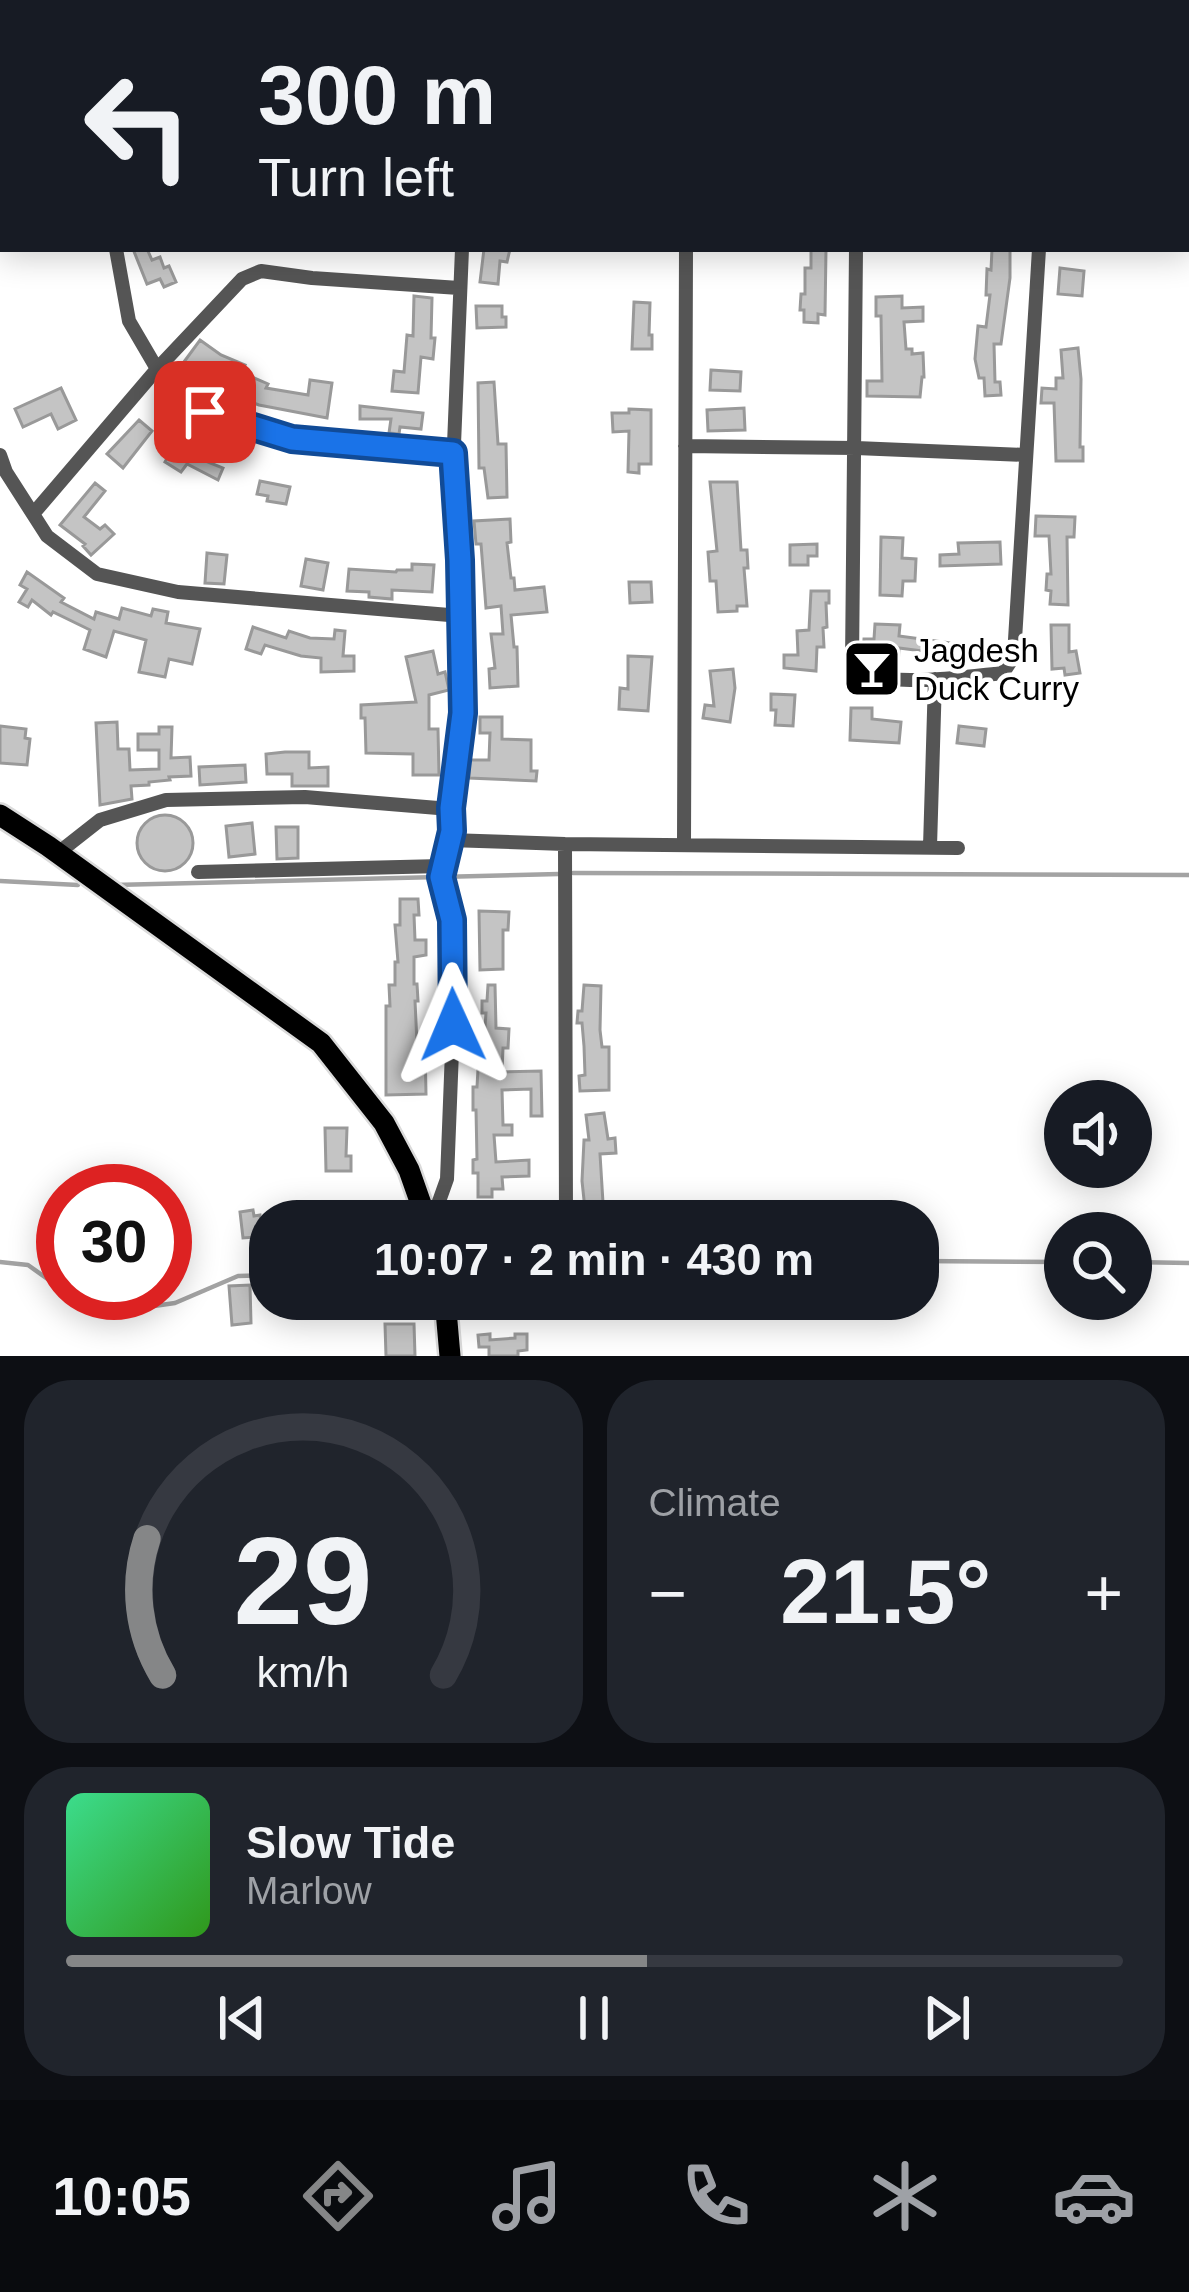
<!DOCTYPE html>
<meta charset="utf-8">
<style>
body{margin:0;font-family:Helvetica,sans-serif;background:#20242c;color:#f1f3f6;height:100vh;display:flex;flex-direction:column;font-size:45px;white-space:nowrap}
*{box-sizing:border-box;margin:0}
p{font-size:39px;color:#9ea1a6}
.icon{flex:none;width:66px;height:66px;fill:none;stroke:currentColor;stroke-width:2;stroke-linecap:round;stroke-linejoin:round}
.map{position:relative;height:1356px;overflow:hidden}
.panel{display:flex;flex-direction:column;gap:24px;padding:24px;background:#0d0f14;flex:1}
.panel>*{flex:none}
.guide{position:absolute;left:0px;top:0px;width:1191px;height:252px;box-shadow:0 6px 30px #0003;background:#171b24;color:#f1f3f6;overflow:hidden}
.fabs{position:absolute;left:1044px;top:1080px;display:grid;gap:24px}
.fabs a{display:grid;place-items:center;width:108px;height:108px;border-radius:50%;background:#171b24;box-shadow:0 6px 30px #0003;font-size:60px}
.speed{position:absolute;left:36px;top:1164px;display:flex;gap:24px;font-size:60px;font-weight:700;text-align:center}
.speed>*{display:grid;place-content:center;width:156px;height:156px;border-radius:50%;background:#171b24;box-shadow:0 6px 30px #0003;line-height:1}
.speed .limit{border:18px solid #d22;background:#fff;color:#111}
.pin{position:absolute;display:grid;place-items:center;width:102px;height:102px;color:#fff;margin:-51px;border-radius:24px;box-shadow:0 6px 18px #0006}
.me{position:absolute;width:132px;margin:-66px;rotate:359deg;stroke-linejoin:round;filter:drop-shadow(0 0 9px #0008)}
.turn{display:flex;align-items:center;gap:42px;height:252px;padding:0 60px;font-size:54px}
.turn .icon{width:156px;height:156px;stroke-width:2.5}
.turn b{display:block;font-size:84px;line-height:102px}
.big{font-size:90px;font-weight:700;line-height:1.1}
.panel .card{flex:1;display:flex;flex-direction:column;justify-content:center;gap:18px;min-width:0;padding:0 42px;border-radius:48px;background:#20242c}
.panel .dial{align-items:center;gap:0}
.dial svg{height:312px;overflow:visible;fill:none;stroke:#363941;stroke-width:7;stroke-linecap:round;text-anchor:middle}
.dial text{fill:#f1f3f6;stroke:none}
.song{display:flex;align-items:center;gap:36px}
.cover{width:144px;height:144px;border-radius:18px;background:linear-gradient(135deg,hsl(150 70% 55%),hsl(110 70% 35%))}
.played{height:12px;border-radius:6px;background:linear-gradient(90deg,#858687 55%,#363941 55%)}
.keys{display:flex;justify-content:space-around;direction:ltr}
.heat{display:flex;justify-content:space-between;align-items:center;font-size:66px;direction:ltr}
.panel .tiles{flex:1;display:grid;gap:24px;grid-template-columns:1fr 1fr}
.card:last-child{grid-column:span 2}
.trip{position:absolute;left:249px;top:1200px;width:690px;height:120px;border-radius:48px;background:#171b24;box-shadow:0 6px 30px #0003;font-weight:700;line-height:120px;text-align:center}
.menu{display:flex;height:192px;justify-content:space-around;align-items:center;background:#090b0e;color:#9ea1a6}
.menu .icon{width:84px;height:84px}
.menu .on{color:#858687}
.menu b{font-size:54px;color:#f1f3f6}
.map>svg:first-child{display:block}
</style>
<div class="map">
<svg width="1189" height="1356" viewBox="0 0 1189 1356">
<rect width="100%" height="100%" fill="#fff"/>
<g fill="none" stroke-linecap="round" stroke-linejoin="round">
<path stroke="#a3a3a3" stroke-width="4.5" d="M0,93H3
M1188,97H1189
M573,873L1189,875
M0,881L78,885
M114,885L559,874
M918,1261L1065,1262
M0,1262L28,1265L63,1290
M1131,1262L1189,1263
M75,1293L133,1309L175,1303L238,1276L270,1275"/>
</g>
<path fill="#c4c4c4" stroke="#999" stroke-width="3" d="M133,249H147L152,260L160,257L164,268L169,266L176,282L164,287L160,279L147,284Z
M484,249H510L507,262L500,261L498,284L480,282Z
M811,249H826L825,315L818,314V323L804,322V310H800L801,294H805V268H811Z
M992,249H1010V278L1001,344H994L995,382H1000L1001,395L985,396L984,378H979L975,359L978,326L986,327L990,295H986L987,269L991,270Z
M1060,268L1084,271L1082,296L1058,294Z
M414,296L432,298L431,338H435L433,359L421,357L418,393L392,391L394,371L404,372L407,335L413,336Z
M902,296V308L923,307V321L904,322L906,349H912V354L923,353L924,377H922L920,397L867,396V381H882L881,316H876V297Z
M634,302L650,303L649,335H652V349H632Z
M476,306H502V317H506V327L477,328Z
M200,340L221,355L245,365L241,372L268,384L266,388L308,395L310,380L332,383L327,418L259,405L212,387L181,366Z
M1078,348L1081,379L1080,447H1083V461H1056L1054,403H1041L1042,388L1056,389V378H1063L1061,350Z
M711,370L741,372L740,391L710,390Z
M494,382L498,444H506L507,497L488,498L484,468H479L478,383Z
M61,388L76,420L58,429L51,414L23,427L15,409Z
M360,406L423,413L421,429L400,427L399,434L389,433L391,419H360Z
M744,408L745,430L708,431L707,410Z
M629,409L651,410V464H639V473L628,472L629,431L613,432L612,413H629Z
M139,420L152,431L123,468L107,454Z
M182,435L200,445L193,456L223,468L218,480L187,464L181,472L165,462L170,453L166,451L169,446L174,448Z
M260,481L290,487L286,504L267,501L268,496L257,494Z
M710,482H737L741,550H747L748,568H744L747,606H737V611L718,612L716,581H710L708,552L717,551Z
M95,483L105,491L84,517L100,529L105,525L114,534L91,555L83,546L85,544L60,525Z
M1036,516L1075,517L1074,537H1067L1068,605L1050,604L1051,591L1046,590L1047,574H1051L1049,536H1035Z
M510,519L511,542L507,543L511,578H514L515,590L544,587L547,612L511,615L514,647H517L518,686L490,688L489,669L495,668L491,634H503L501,606L486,608L481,544H476L474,521Z
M881,537L903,538L902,558L916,559L915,581H903L902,596L880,595Z
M1000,542L1001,564L940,566V555L959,554L958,543Z
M817,544V556H808V565H790V545Z
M207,553L227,555L224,584L205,583Z
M306,559L328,563L323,590L301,586Z
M412,564L434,565L432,592L392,590V599L369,597V592L347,591L349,569L396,572L397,570H412Z
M27,572L64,598L61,602L94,619L96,612L119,619L122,608L151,616L153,609L168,612L166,623L200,629L192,664L169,659L165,677L139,672L146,640L114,631L106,657L84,649L90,630L53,612L51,615L32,600L28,607L19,602L27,589L20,585Z
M629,582H651L652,602L630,603Z
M811,591H829V603H826L827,627L823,628L824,647H817L816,671L784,668V655H798L797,631L809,630Z
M875,624L900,625L899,636L951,643L949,657L938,656V653L899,648L898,668L868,662L863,658L864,639H874Z
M1051,625H1069V652L1076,651L1080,673L1065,675L1064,668L1052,669Z
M253,627L286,638L289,631L310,638L334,639L335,630L345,631L343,656H354V671L321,672V658L301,656L265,645L261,654L246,649Z
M433,651L438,674L445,672L449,690L429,695V729H438L439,775H413V754L366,753L365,718H361V705L416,702L406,657Z
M628,656L652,657L648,711L619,709L620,688L628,689Z
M733,669L735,688L730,722L703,718L705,705L714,706L710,671Z
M771,694L795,695L793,726L775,725L776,710H771Z
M851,708H872V719L901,722L899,743L850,740Z
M480,717H502V739L531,740V771H537L536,781L469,778V760H489L490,733H480Z
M117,722L118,749H129L130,770L159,769V750H138V734H159V727H172L171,758L190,757L191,776L169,777L170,780L149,782V785L131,786L132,799L100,805L96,723Z
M0,726L26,729L25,738L30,739L27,765L0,763Z
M959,726L986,729L984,746L957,743Z
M285,752H309V768L328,767V786H292V774H267L266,754Z
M245,765L246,782L200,785L199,767Z
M137 843a28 28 0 1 1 56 0a28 28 0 1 1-56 0Z
M252,823L255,854L229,857L226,826Z
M276,827H298V858L277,859Z
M400,899H418L419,915H414L415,940H426V955L414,957V984H417L418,1001H415L417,1043H425L426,1094L386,1095V1006H390L389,985H395V962H398L395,925H400Z
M479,911L509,912L508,930H503V969L480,970Z
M488,985H495L496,1028L509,1029L508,1048H503L502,1072L541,1071L542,1116H531V1089L502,1090L503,1125H512V1135H494L496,1162L529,1160V1176L502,1177L503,1189H492V1197H478V1173H473V1160L477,1159L476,1110H473V1087H477L478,1069H482L486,1013H482V1001H487Z
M584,985L601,986L600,1030L602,1047H609V1090L580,1091L579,1076L585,1075L584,1046L582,1023H577L578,1011H582Z
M604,1113L608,1139L615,1138L616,1153L600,1154L604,1219H586L582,1181L584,1140H589L586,1115Z
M325,1128H347L346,1156H351V1171H326Z
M253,1210L254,1216L260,1215L262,1230L256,1231V1237L243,1238L240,1212Z
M165,1239H180V1274H165Z
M250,1285L251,1323L232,1325L229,1286Z
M385,1324H414L415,1356H386Z
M490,1334V1340L515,1338V1334H527V1350L518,1351V1356H489V1347H479L478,1335Z"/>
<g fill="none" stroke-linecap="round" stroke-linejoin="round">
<defs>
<path id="primary" d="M0,815L48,846L321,1043L384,1123L409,1170L427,1221
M445,1299L450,1356"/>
</defs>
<use href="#primary" stroke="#dbdbdb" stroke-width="26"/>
<path stroke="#555" stroke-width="14" d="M0,126H3
M116,249L129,321L167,386L204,412L292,439L453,453
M856,249L852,663C872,692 970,676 1003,673L1014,656L1039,249
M685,446L856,448L1026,455
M0,455L6,472L47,536L97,574L178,592L461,616
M33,514L157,369L242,279L261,271L312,278L459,288
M449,840L565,844L958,848
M565,844L566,1221
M684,844L686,249
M930,847L935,679
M58,853L100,820L166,800L305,797L450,809
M198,872L442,866
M432,1221L447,1179L453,1025L452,920L441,879L452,831L450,809L463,713L460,560L453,469L462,249"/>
<use href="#primary" stroke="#000" stroke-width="21"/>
</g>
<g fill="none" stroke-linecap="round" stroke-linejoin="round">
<defs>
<path id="route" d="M205,412L292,439L453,453L460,560L463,713L451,808L452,831L441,877L452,920L453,1025"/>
</defs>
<use href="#route" stroke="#114b97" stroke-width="30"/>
<use href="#route" stroke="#1a73e8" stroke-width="21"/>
</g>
<defs>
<symbol id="bar-square" viewBox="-11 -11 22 22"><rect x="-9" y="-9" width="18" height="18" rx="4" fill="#000" stroke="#fff"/><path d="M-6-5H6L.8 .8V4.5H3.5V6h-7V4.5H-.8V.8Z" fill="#fff"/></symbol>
</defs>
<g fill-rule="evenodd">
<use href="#bar-square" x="839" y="636" width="66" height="66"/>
</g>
<g text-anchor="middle" stroke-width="9" stroke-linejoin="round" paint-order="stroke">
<g font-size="33" fill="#000" stroke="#fff" text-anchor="start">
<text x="914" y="662">Jagdesh<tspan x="914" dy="38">Duck Curry</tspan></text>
</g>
</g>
</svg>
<div class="fabs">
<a><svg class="icon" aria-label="sound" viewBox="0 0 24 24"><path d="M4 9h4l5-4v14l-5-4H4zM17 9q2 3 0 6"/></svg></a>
<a><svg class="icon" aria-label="search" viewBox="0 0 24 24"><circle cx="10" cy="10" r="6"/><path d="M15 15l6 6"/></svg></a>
</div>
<div class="speed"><div class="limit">30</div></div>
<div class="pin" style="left:205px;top:412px;background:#d93025"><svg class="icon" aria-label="arrive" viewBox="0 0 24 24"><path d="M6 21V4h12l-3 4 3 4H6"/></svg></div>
<svg class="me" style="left:453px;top:1025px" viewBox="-20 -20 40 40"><path d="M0-17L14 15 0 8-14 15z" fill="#1a73e8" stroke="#fff" stroke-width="4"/></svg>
<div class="trip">10:07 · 2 min · 430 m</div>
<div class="guide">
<div class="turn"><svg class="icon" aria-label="left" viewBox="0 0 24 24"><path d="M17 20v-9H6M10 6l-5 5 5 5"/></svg><div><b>300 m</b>Turn left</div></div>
</div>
</div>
<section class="panel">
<div class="tiles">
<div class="card dial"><svg viewBox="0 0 100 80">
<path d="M14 69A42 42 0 1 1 86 69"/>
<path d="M14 69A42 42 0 0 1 10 34" stroke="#858687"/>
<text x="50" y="56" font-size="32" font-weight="700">29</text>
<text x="50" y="72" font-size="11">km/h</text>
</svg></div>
<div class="card"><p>Climate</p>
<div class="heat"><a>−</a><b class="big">21.5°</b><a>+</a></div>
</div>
<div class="card">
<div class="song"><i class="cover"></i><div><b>Slow Tide</b><p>Marlow</p></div></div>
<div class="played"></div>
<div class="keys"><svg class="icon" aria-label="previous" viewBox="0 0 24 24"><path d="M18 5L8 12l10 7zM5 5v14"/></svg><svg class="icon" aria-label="pause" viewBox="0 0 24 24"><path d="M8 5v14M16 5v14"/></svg><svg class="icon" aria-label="next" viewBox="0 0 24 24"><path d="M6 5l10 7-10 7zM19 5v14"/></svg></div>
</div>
</div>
</section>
<nav class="menu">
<b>10:05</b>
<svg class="icon on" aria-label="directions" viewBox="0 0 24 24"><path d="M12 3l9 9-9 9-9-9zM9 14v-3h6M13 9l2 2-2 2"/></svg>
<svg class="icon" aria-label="music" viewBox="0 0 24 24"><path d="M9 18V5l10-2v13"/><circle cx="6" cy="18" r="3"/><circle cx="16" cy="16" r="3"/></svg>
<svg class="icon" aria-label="phone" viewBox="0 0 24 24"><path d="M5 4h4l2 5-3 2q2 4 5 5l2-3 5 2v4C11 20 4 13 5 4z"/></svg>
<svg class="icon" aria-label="climate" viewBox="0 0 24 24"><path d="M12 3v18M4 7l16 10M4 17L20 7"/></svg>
<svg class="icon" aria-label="car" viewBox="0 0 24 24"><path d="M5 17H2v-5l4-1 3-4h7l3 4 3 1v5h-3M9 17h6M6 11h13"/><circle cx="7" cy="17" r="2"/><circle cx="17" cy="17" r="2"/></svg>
</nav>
